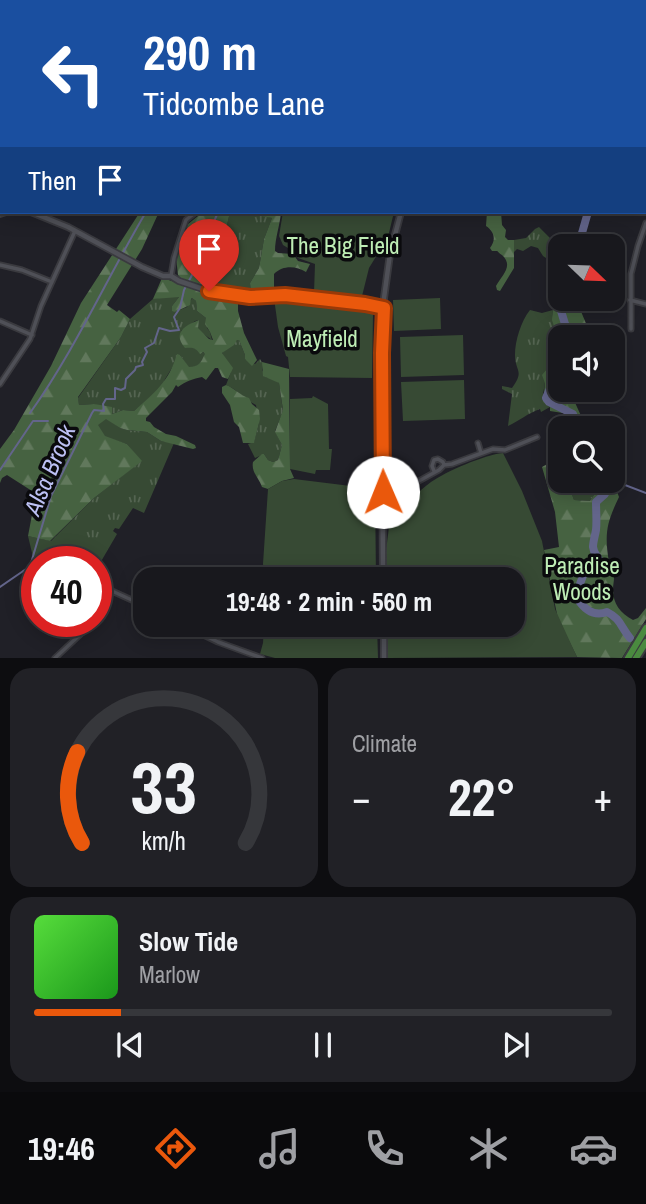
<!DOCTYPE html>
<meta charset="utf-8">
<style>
body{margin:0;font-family:"Archivo Narrow",sans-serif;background:#212126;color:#f1f3f6;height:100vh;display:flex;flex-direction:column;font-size:26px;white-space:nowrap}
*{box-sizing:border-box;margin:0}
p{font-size:23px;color:#9fa0a4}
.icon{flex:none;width:38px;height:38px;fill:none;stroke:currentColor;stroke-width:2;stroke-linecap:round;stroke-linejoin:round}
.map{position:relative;height:658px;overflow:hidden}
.panel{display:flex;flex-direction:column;gap:10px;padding:10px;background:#0d0d10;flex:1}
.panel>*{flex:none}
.banner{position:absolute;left:0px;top:0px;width:648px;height:214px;box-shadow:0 4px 18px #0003,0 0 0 2px #36373b;background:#1a4fa0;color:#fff;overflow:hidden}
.needle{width:46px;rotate:113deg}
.tools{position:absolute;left:548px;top:234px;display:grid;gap:14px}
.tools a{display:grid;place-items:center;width:77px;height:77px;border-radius:14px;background:#18181d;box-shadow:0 4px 18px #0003,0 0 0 2px #36373b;font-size:35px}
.speed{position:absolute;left:21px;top:546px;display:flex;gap:14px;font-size:35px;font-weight:700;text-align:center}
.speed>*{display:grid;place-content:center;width:91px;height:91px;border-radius:50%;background:#18181d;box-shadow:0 4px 18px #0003,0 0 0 2px #36373b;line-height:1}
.speed .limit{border:10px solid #d22;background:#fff;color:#111}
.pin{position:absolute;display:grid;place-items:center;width:60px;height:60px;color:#fff;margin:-72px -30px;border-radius:50% 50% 50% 0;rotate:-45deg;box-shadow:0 0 7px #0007}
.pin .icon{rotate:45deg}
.me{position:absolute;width:77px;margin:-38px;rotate:359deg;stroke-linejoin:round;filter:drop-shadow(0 0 5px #0008)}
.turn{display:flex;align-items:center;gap:24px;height:147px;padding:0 28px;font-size:32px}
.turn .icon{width:91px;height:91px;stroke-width:2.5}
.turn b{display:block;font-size:49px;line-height:60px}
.then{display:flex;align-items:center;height:66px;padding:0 28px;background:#0003;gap:14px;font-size:26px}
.big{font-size:52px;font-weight:700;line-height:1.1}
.panel .card{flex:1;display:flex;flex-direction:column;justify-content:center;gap:10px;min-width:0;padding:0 24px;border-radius:21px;background:#212126}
.panel .dial{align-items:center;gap:0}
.dial svg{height:182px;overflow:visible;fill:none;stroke:#36373b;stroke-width:7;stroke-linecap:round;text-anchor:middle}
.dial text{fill:#f1f3f6;stroke:none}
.song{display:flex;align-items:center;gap:21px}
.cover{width:84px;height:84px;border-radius:10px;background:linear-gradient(135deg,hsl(110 70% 55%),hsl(120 70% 35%))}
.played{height:7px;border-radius:4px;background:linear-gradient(90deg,#ea580c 15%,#36373b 15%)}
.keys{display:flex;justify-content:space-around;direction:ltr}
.heat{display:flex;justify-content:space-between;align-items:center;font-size:38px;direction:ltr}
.panel .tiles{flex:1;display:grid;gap:10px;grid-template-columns:1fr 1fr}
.card:last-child{grid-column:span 2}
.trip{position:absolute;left:133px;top:567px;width:392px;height:70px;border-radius:21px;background:#18181d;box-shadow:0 4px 18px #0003,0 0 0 2px #36373b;font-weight:700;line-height:70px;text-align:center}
.menu{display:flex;height:112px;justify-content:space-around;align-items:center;background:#0a0a0c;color:#9fa0a4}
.menu .icon{width:49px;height:49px}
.menu .current{color:#ea580c}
.menu b{font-size:32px;color:#f1f3f6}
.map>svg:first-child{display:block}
</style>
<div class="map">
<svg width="646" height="658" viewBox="0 0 646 658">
<defs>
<pattern id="grass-tufts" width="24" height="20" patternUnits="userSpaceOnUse" patternTransform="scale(1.75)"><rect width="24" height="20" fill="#374a34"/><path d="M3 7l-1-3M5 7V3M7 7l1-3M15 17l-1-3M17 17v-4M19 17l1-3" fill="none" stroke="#546451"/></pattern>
<pattern id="forest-firs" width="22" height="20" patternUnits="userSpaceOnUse" patternTransform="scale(1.75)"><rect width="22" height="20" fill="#466241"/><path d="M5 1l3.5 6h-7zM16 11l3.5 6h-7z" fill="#61785c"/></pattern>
</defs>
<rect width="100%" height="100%" fill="#202027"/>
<path fill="url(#grass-tufts)" d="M230,212C245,212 257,214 272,218L264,239L259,268L250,283L251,294L207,288L202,276L221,251Z
M539,227L551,239L557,250L554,258L549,260L543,256L538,248L531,246L523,251L517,249L514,252V240L526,238L535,229Z
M172,296L179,297L172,306L175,312L187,307L192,298L196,301L197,311L206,318L207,328L210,332L212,340L202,333L197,328L199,320L195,321L181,331L192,347L206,354C201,362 199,367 189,368L180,355L165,379L162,387L134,411L123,410L112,414L94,404L79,405L78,398L121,337L130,319L153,299Z
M530,310L542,313L553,310C551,325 560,338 560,354L548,366L543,394L550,407L541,412L540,409C528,413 519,421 508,426L512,394L502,389V386L512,388C525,370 515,372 515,355C515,341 521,321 530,310Z
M237,340H239L245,355V359L255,364L260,359L263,364L262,370L267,378H272L279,383L283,411L275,431L282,445L278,460L273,462L268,460L264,454L255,458L248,444L254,442L259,423L256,405C245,400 237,389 226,385L231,372L222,353Z
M106,418L120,428L127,430L147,432L161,441L174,443L144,513L133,508L119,529L115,528L113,531L117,534L96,570V562H37V571L35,570L34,561L28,536L51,541L94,498L141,461L127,444L105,437L97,425Z
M567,481H596L599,487L590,501L574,500Z"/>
<path fill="url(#forest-firs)" d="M140,212H159L142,249L107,305L117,312L119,310L130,319L121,337L78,397L79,405L94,404L112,407V414L123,410L134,411C154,393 169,382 177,354L180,355L189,367C199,367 201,362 205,354L203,352L200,354C196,348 193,347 185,348C172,333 185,325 199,320L198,328L209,339L213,340L210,332L205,324L206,318L197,311L196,301L192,298L191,299L190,305L175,312L172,311V306L179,297L153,299L162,278L188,286L210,296L238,298V311L244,333L257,360L252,366L245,359V355L239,340H237L234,345L222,353L233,368L228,379L222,377L218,368H215L206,380L202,377C193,379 186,381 178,387L176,385L172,392L146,418V421L150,422L154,427L166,434L176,436L195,445L196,448L193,449L161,441L147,432L127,430L120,428L106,419L98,425L105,436L127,444L142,461L94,498L50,541L28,536L32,515V491L7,475L2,478L0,483V449L14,430L51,366L81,303Z
M203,212H230L221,251L202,276L207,288L182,280L178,275L176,257L187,225Z
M252,212H281C280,225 275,238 275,251L278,253L293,254L298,261L310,264L306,272C296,266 283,265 274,274V293L251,294L250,283L259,268L264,239L272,218L256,215Z
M487,212H501L502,225L506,230L505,237L508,240H514V268L500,291L497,290L496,286C502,275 514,266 502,255C495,250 500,251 492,251L490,248C496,240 495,232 486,226Z
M578,301L580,309L592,338H560V344L552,320L553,310Z
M560,354V390H572V396L587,429H574L569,414L550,411V407L543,402L545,383L542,375Z
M262,362L289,369L290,469L294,478L282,481L268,489L262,487C259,478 251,472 253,462L262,454H264L268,460L273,462L278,460L282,445L275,432L283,410L279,383L263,376Z
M226,385C235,388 239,395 249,398L252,404L259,410L260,419L254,443H243L239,427L234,422L230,405L222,393V387Z
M560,457V481H567L574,500L590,501L599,487L596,481H612L613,477L618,481L616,489L619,497C607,522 604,533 609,562C610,567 614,572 614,578C614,581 613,585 613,589C613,604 620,613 633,620L638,618L646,608V619L622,658L577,657L558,619L544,550L559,547L555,512L542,467Z"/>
<path fill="#374a34" d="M283,212H394L388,237L369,268L362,296C350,302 327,297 314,293L315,264L298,258L293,251L283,245L279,236Z
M286,297L364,306L372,310L373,313L372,378L290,377L288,357L286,356L278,327L274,298Z
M440,298L441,329L394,331L393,300Z
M463,335L464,375L401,377L400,337Z
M464,380L465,419L403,421L401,382Z
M313,396L328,404L329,449H332L330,470H316L315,474L290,469V399L312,398Z
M503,453L522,491L542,541L555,609L577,657L387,658V625H513V579H386V551L391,511C407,505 417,492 431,482C447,471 484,455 503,453Z
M294,479L375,489L376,579H265L263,564L268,489L282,481Z
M264,625H377L378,658H275L260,654L263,643Z"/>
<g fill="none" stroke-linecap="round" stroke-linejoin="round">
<path stroke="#63658b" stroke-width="2" d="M308,2V0
M30,413C75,350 107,278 146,212
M0,470L33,421H48
M612,480L646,493
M31,563L51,496L92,413L94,410L104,411L103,404L106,399H115V388L121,390L125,388L126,379L135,370L136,367L143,365L142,362L147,352L145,348L154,343L159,328L170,331L179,330L174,317L180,308L184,290L192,275L218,212
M0,587L29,567"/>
<path stroke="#63658b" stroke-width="8" d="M603,0L604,2
M578,247L588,212
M560,297L558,298V301L565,324L571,331L572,338
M560,364L546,398L549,402L573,414L577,429
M603,481L605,494L596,502C596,511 597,521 596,530C595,536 593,542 593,547C594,557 602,556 599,568L584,573L580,584L577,598C584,609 593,617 607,612C621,619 620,626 630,638"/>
<defs>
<path id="minor" d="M390,0V2
M473,0V2
M137,2L138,0
M190,2V0
M236,2L237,0
M0,64L2,62
M0,72L2,74
M0,105L2,104
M0,265L22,270L52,282
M171,276L174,258L186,220L196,212
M630,300L646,304
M0,321L32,335
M631,329V274L638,246L646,223
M0,384L30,339L41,306L75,231
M478,443L481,453
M434,471L432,466L434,460L438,459L443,462L444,465
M383,509L395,507L408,499L412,494L417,482L439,470L444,465L452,464L493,449L505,450L537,437
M96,613L105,596L112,591L145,606
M183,625L218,642L262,658
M55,658L85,630L91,621"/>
<path id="tertiary" d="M427,2V0
M31,212L68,227L142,267L163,276H171L179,281L209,291L250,297L295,295L384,308
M0,214L6,212
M383,579L382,423L384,298L390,254L401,212
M384,625V658"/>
<path id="primary" d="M623,0L624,2"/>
<path id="trunk" d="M628,658L646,628
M636,658L646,642"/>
</defs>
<use href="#minor" stroke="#3a3a3f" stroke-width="7"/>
<use href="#tertiary" stroke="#3a3a3f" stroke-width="8"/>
<use href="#primary" stroke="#3a3a3f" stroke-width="9"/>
<use href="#trunk" stroke="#3a3a3f" stroke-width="10"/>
<use href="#minor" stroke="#4f5057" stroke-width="3.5"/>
<use href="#tertiary" stroke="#4f5057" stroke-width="4.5"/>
<use href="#primary" stroke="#4b7c45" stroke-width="5"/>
<use href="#trunk" stroke="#4a8a3f" stroke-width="6"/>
</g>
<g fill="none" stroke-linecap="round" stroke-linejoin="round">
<defs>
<path id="route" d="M209,291L250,297L285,295L365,304L384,308L382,353L383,492"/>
</defs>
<use href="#route" stroke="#983908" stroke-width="18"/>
<use href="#route" stroke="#ea580c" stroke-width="12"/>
</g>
<g text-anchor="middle" stroke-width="7" stroke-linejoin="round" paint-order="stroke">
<g font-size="23" fill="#beedb5" stroke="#0a0a0d">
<text x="343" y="254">The Big Field</text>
<text x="322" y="347">Mayfield</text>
<text x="582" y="574">Paradise<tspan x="582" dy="26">Woods</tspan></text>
</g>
<g font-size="24" font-style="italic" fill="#bdc1f4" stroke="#0a0a0d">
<text transform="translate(50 470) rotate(-67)" y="8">Alsa Brook</text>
</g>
</g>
</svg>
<div class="tools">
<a><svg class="needle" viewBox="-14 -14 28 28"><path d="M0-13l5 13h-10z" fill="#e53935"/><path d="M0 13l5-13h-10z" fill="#9fa0a4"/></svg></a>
<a><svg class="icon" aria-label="sound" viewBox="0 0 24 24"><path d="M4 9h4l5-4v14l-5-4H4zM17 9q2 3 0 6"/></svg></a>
<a><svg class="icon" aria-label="search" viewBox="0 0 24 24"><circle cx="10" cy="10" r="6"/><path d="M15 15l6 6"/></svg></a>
</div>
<div class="speed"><div class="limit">40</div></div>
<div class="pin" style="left:209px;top:291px;background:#d93025"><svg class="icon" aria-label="arrive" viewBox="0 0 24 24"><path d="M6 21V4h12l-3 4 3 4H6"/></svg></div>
<svg class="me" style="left:383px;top:492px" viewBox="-20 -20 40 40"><circle r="19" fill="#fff"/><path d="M0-13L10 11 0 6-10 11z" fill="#ea580c"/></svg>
<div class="trip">19:48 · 2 min · 560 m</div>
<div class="banner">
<div class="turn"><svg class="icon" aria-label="left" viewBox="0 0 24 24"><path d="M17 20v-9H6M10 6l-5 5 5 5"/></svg><div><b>290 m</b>Tidcombe Lane</div></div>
<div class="then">Then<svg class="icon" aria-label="arrive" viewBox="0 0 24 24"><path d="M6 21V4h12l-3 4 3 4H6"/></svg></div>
</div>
</div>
<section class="panel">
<div class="tiles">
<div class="card dial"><svg viewBox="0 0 100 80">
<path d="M14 69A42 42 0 1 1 86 69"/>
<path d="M14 69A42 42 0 0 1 12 29" stroke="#ea580c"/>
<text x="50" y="56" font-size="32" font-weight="700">33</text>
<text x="50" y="72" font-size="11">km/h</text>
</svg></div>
<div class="card"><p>Climate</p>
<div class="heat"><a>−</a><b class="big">22°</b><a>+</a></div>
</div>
<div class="card">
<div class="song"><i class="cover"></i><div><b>Slow Tide</b><p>Marlow</p></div></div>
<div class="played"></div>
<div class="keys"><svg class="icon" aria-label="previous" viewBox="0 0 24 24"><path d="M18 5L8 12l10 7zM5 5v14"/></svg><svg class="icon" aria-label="pause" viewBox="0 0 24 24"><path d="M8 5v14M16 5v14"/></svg><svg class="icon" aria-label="next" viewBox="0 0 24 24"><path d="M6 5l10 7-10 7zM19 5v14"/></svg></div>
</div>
</div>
</section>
<nav class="menu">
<b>19:46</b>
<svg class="icon current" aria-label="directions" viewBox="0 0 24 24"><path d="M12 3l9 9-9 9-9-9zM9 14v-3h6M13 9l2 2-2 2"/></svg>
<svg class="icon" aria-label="music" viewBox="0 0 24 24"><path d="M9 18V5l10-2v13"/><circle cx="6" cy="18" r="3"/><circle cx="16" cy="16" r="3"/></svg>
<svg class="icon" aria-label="phone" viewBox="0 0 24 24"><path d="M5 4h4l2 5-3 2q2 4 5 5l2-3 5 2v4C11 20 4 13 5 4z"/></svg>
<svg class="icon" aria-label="climate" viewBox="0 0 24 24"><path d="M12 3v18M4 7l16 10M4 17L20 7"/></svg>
<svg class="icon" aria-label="car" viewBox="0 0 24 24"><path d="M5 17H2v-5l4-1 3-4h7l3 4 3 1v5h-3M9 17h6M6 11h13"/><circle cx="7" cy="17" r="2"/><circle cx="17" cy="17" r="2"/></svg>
</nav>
